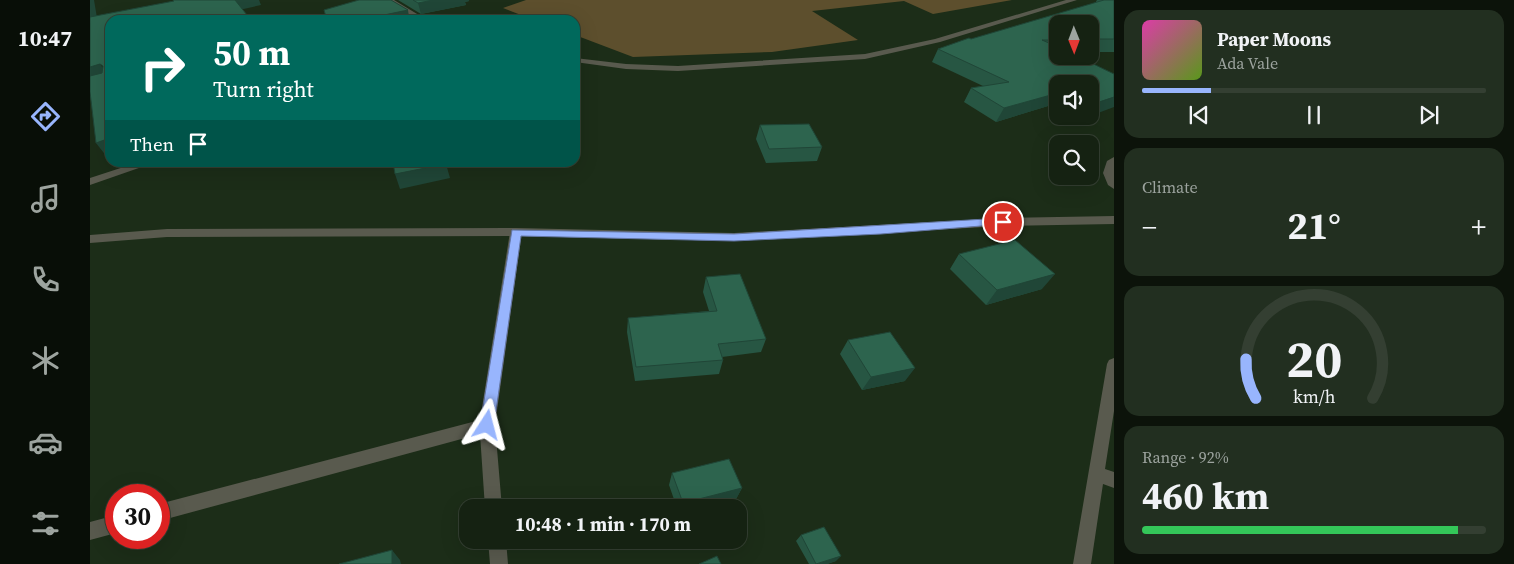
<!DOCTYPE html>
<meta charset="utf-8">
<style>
body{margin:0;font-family:"Source Serif 4",serif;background:#222f20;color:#f1f3f6;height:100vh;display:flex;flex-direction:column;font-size:19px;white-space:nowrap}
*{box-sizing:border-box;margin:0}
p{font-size:16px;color:#9da49f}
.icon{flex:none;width:28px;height:28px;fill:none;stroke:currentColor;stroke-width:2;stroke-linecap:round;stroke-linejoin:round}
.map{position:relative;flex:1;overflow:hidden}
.panel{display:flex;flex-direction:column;gap:10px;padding:10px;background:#0c130a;width:400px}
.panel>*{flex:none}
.banner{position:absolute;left:15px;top:15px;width:475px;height:152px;border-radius:15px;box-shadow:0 5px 20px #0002,0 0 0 1px #343f32;background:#00695c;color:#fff;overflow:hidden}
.needle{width:32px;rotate:179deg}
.tools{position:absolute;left:959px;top:15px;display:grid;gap:10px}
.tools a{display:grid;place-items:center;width:50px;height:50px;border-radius:10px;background:#152212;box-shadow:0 5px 20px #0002,0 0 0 1px #343f32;font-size:25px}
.speed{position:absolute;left:15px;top:484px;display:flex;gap:10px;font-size:25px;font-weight:700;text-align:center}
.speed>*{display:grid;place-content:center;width:65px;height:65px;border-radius:50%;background:#152212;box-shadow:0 5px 20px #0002,0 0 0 1px #343f32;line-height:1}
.speed .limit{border:8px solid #d22;background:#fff;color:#111}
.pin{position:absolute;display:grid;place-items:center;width:42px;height:42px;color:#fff;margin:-21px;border:2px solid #fff;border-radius:50%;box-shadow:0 1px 5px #0007}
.me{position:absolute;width:55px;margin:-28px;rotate:9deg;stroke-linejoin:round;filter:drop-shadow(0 0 4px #0008)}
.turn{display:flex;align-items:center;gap:18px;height:105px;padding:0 25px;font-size:22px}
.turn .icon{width:65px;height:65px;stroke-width:2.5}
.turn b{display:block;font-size:35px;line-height:42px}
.then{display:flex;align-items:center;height:48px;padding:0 25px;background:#0003;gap:10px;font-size:19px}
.big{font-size:38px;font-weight:700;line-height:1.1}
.panel .widget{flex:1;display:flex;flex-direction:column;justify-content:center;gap:8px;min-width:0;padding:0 18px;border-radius:15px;background:#222f20}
.panel .dial{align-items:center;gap:0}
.dial svg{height:130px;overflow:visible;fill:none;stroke:#343f32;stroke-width:7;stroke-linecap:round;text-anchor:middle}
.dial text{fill:#f1f3f6;stroke:none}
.song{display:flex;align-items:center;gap:15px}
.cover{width:60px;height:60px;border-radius:8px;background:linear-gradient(135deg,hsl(320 70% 55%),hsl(90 70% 35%))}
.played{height:5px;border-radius:2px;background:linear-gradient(90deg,#98b5fd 20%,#343f32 20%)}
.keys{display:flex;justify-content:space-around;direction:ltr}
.heat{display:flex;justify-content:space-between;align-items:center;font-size:28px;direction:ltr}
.charge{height:8px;border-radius:4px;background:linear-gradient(90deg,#34c759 92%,#343f32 0)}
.trip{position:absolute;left:369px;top:499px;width:288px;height:50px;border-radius:15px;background:#152212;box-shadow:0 5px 20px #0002,0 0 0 1px #343f32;font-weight:700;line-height:50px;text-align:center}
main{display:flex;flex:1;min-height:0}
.tabs{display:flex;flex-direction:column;width:90px;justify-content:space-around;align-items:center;background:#080e07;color:#9da49f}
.tabs .icon{width:35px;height:35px}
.tabs .selected{color:#98b5fd}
.tabs b{font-size:22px;color:#f1f3f6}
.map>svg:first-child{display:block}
</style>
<main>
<nav class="tabs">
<b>10:47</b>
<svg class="icon selected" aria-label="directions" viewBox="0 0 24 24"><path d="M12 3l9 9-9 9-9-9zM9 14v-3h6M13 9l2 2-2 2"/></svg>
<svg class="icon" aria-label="music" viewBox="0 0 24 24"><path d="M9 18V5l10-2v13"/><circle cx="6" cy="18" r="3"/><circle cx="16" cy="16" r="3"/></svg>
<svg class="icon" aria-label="phone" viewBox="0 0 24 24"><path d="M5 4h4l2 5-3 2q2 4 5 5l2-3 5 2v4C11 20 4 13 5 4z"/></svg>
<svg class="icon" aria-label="climate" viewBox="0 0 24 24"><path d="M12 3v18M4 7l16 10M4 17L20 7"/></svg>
<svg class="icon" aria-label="car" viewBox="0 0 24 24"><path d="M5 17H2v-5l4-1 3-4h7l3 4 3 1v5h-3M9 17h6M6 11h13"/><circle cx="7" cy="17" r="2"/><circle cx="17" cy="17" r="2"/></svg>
<svg class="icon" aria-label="filters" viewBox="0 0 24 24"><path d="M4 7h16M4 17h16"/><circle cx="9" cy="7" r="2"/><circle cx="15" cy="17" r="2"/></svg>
</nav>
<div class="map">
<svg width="1024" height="564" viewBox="0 0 1024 564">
<rect width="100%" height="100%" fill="#1c2d18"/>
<path fill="#5d4f2d" d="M436,0H922L843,14L814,1L722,11L768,40L682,52L543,57L485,35V20H444L413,8Z"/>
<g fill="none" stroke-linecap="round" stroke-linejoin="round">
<path fill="#595a4e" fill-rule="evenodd" d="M296,0H304L337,20H328Z
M976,0H987L850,42L775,59L588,71L536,69L485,62V58L536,64L588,66L775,54L845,39Z
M1024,157V189L1018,185L1013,173L1017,161Z
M49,162H66L0,185V178Z
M426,228L432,232L405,425L412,508H395L390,434L69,521V504L390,420L420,232Z
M1024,358V411L1015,469L1024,472V488L1013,484L1001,564H983L1017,364L1019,360Z
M26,515V533L0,540V522Z
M398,540H416L418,564H400Z"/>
<path fill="#595a4e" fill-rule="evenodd" d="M1024,216V224L913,226L644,241L426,236L77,237L0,243V235L77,229L426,228L644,233L913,218Z"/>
</g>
<path fill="#275643" d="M308,0H379V1L375,2L376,5L331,14Z
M1007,0H1024V52H1000V24H968V56L1000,84H968V111L958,106L906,122L874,102L881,88L893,86L842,62L848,49L1005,3Z
M978,116H998L986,120Z
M670,125L732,147L727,161L676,163L666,139Z
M869,254L952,289L896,305L860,269Z
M616,277L676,339L671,352L632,357L633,360L629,374L545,381L537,332L538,318L619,311L613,292Z
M758,340L815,381L772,390L750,354Z
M582,473L652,488L646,499L615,508H587L579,485Z
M711,535L746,561L737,564H719L706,541Z"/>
<path fill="#204637" d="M0,0H4L9,30L0,17Z
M145,0H169L171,5L149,10Z
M343,0H379V1L375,2L376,5L331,14L328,3Z
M318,10L319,17L304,20H270Z
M10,64L19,77H0V67Z
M967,93L958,106L906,122L914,108Z
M1024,97V107L1000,116V105Z
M988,116H998L986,120Z
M20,138V156L17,157L6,143Z
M356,164L360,178L310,189L305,174Z
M965,274L952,289L896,305L907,290Z
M825,368L815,381L772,390L781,377Z
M652,488L646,499L615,508H591L593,503Z
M302,550L310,560L311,564H302Z
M751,556L746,561L737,564H727Z"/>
<path fill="#2d644e" stroke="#204637" d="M83,0H145L161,20H20V138L6,143L0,92V76L12,73L13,66L10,64L0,67V15V17L84,1Z
M269,0H301L318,10L270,20H237L234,10Z
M323,0H343L328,3Z
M1014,0H1024V39H1000V24H968V40H952L968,47V56H987L1024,74V97L1000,105V84H968V93L914,108L881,88L919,82L848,49L879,38L881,39Z
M719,124L732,147L679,149L670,125Z
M303,162H356V164L305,174Z
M925,240L965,274L907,290L869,254Z
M650,274L676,339L628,344L633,360L546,367L538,318L627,311L616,277Z
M800,332L825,368L781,377L758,340Z
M639,459L652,488L593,503L582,473Z
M734,527L751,556L726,564L711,535Z
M302,550V564H249Z
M627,556L631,564H609Z"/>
<path fill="#98b5fd" stroke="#6376a4" d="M913,218L918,222L916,224L791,234L644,241L431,236L404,425L402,429L397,431L392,429L390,425L422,230L644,234Z"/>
</svg>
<div class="tools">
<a><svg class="needle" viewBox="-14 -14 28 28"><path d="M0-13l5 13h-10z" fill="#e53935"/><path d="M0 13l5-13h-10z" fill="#9da49f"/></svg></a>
<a><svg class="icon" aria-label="sound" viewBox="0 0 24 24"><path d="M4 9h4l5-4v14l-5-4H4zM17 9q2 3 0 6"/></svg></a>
<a><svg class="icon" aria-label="search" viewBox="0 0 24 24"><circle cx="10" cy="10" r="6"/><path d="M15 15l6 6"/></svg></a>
</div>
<div class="speed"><div class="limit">30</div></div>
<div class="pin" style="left:913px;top:222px;background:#d93025"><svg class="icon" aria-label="arrive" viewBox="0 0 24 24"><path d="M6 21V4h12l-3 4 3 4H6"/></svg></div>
<svg class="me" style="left:397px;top:425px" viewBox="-20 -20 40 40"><path d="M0-17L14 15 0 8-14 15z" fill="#98b5fd" stroke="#fff" stroke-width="4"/></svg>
<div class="trip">10:48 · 1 min · 170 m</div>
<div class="banner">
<div class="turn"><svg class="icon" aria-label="right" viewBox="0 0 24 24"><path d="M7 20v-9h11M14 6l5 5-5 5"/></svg><div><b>50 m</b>Turn right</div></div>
<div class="then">Then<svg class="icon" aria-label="arrive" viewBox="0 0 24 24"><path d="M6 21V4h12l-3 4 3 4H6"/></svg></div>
</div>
</div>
<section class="panel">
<div class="widget">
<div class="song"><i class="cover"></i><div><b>Paper Moons</b><p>Ada Vale</p></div></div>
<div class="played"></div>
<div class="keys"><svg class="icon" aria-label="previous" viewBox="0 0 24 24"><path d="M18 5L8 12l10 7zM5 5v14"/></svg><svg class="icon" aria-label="pause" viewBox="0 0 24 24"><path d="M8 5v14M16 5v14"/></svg><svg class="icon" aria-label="next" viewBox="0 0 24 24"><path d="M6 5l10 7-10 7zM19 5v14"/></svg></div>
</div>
<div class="widget"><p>Climate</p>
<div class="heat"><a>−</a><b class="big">21°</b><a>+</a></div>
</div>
<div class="widget dial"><svg viewBox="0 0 100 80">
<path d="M14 69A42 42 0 1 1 86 69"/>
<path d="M14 69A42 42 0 0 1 8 45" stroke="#98b5fd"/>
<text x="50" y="56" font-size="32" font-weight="700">20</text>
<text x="50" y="72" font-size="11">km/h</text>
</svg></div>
<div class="widget"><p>Range · 92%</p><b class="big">460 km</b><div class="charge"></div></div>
</section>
</main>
